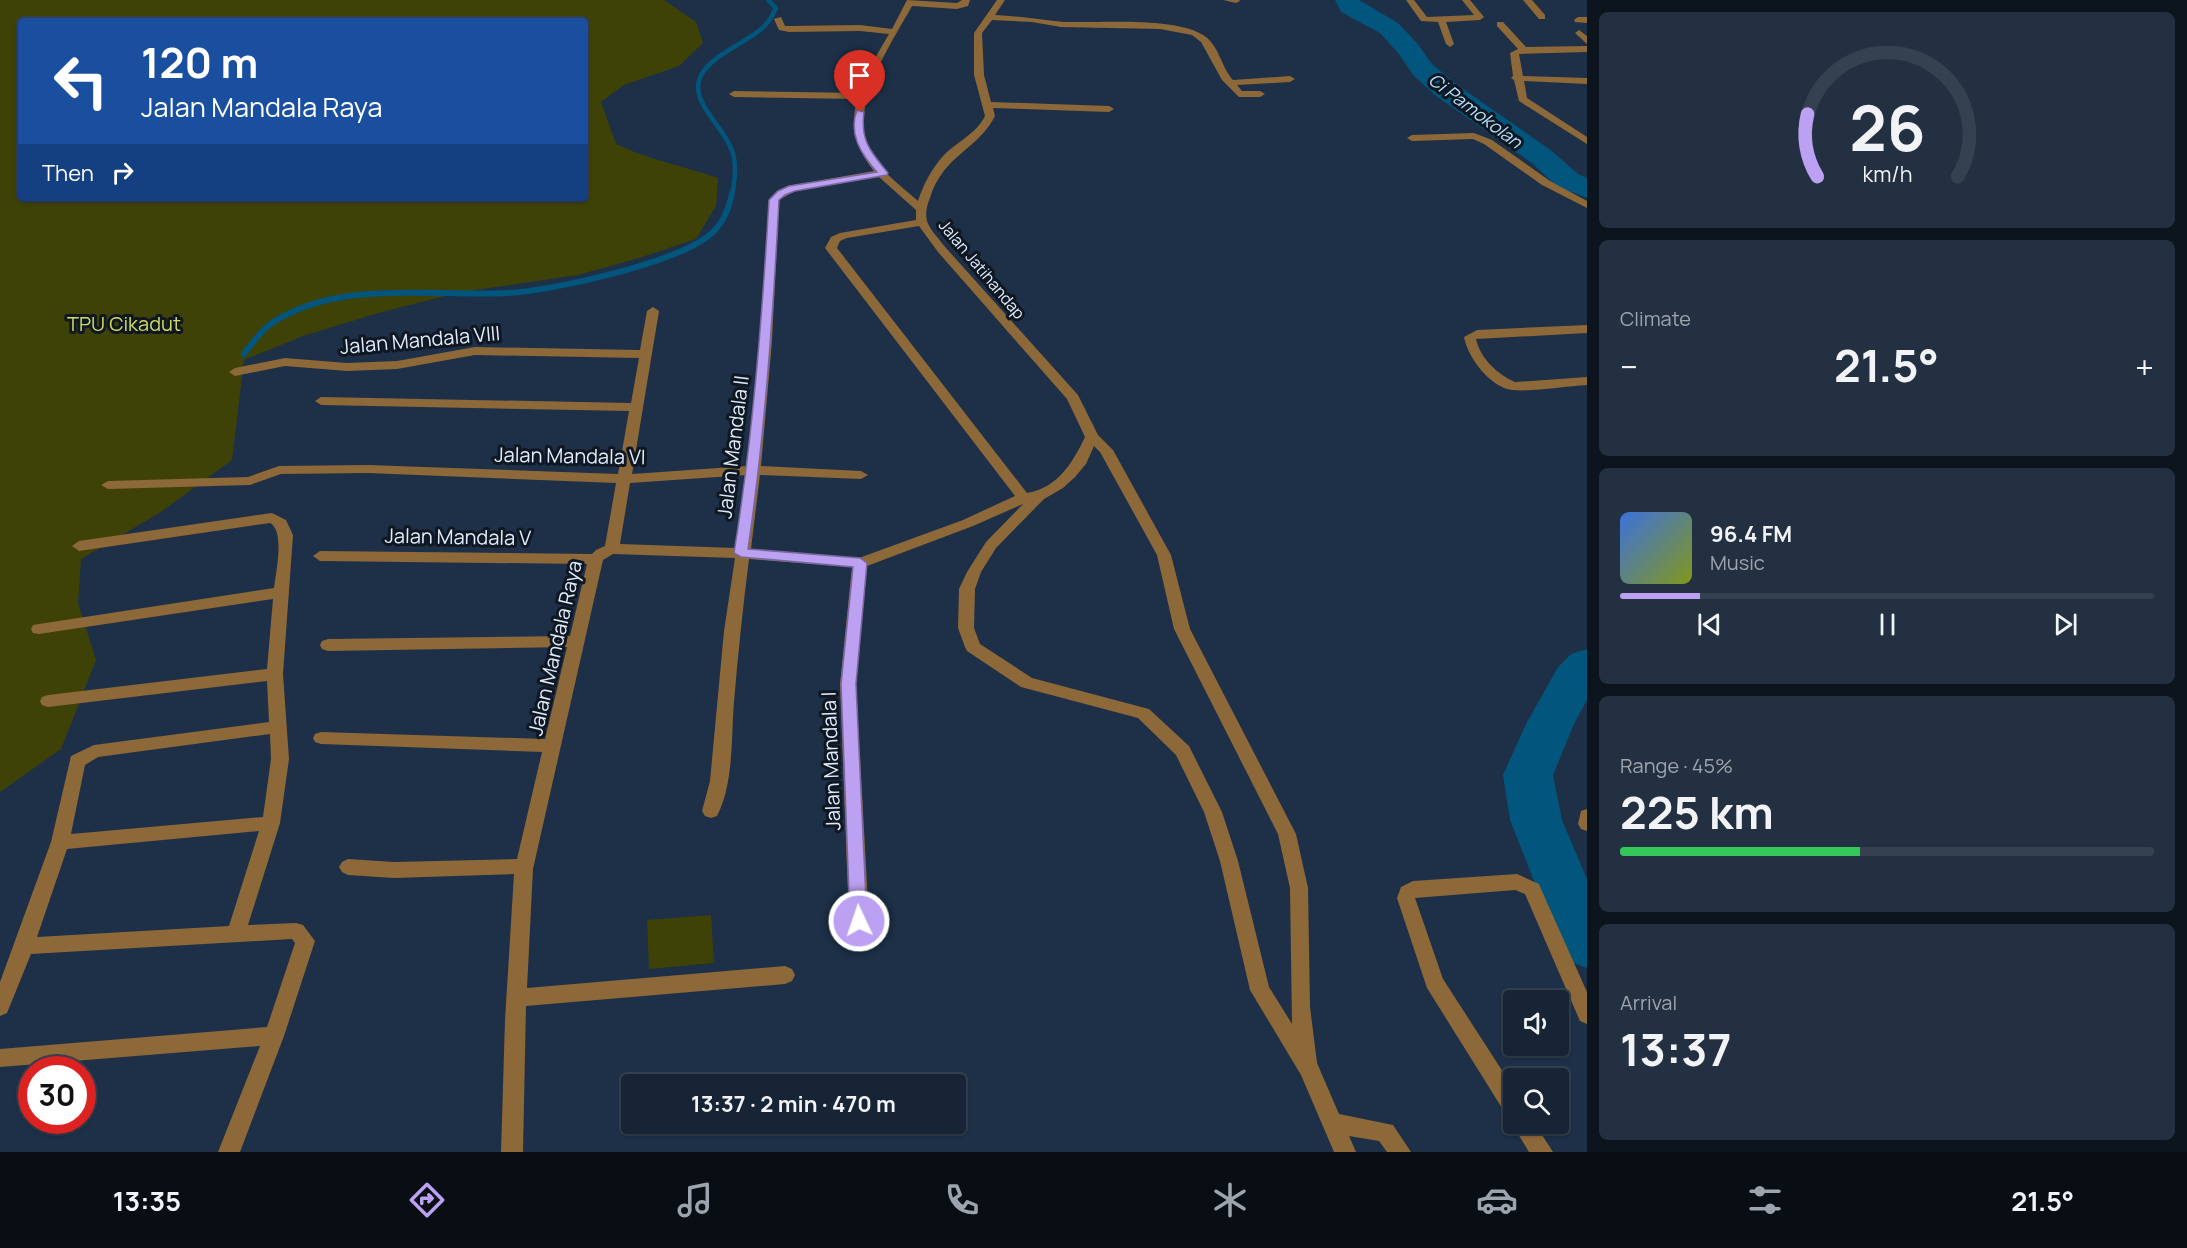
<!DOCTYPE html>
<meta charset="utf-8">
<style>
body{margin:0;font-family:Manrope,sans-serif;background:#233041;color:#f1f3f6;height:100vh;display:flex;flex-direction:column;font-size:22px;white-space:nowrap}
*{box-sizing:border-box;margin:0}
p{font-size:20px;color:#9ea4ad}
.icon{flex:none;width:33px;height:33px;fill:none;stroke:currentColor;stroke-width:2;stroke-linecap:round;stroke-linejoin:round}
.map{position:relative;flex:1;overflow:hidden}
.sheet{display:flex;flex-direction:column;gap:12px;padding:12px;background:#0c141d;width:600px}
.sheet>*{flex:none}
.banner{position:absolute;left:18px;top:18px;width:570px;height:183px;border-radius:6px;box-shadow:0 2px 4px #0004,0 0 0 2px #354150;background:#1a4fa0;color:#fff;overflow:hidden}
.fabs{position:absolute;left:1503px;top:990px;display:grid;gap:12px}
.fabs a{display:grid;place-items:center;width:66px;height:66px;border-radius:6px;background:#162435;box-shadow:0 2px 4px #0004,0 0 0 2px #354150;font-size:30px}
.speed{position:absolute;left:18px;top:1056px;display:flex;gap:12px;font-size:30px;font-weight:700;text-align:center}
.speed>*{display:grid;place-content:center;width:78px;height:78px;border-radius:50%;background:#162435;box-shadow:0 2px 4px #0004,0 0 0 2px #354150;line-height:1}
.speed .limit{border:9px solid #d22;background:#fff;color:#111}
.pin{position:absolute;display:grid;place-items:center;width:51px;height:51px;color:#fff;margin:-62px -26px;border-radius:50% 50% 50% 0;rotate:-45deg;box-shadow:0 0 6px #0007}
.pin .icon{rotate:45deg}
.me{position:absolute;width:66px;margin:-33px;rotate:357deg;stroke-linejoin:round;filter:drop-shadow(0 0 4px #0008)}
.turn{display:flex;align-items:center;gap:21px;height:126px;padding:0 24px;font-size:27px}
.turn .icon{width:78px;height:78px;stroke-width:2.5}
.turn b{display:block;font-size:42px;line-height:51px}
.then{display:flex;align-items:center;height:57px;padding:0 24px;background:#0003;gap:12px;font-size:22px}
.big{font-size:45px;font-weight:700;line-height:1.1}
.sheet .widget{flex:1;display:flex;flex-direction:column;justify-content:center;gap:9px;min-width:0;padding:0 21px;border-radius:9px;background:#233041}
.sheet .dial{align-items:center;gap:0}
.dial svg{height:156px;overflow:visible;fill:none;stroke:#354150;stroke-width:7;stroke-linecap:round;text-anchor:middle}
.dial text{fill:#f1f3f6;stroke:none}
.song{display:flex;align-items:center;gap:18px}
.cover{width:72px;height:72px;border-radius:9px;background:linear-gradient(135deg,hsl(220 70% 55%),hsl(70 70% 35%))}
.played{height:6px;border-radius:3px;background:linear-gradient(90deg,#bca0f2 15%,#354150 15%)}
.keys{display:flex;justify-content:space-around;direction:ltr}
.heat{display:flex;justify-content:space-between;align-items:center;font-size:33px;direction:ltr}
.charge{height:9px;border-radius:4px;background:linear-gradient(90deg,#34c759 45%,#354150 0)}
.trip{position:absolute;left:621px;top:1074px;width:345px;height:60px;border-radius:6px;background:#162435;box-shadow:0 2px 4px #0004,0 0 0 2px #354150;font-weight:700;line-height:60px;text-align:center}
.tabs{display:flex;height:96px;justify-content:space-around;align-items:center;background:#090e15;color:#9ea4ad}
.tabs .icon{width:42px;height:42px}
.tabs .on{color:#bca0f2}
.tabs b{font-size:27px;color:#f1f3f6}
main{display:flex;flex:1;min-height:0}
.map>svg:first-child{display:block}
</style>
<main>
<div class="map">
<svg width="1587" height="1152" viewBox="0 0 1587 1152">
<rect width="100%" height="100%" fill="#1d3047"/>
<path fill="#3f4207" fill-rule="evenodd" d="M0,0H664L696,22L703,43L679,66L624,85L601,102L616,144C649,160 684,166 718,178L716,206L696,239L639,258L578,275L461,292L382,312L303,336L244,360L232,460L161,512L81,559L78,603L96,660L61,749L0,792ZM21,21H585V198H21Z
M711,915L714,963L649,969L647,920Z"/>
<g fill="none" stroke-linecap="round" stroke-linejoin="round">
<path stroke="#02557c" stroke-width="4.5" d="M732,195C741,151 730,145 707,111C676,67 733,52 760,30C768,24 772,17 776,8L768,0"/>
<path stroke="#02557c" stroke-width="6" d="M244,354C253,342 262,329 275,321C343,279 433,297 508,293C552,291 681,262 712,233C724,222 729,209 732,193"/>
<path fill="#02557c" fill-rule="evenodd" d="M1335,0H1359L1398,23L1417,43L1432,64L1456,84L1552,151L1578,174L1587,178V198L1556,186L1532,163L1436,96L1414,76L1398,53L1380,33L1341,12Z
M1587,649V700L1574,724L1553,775L1562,820L1587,879V968L1567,961L1559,944L1510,820L1503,775L1526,724L1558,667L1571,654Z"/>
<path fill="#8d6839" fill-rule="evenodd" d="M907,0L957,3L962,0H970L968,6L957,9L912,6C890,46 844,111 873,156C884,174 902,187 918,201C923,185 932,168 944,155C958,141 976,134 985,116L974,75V33L997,0H1005L995,15C1018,16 1041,20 1064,22C1098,23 1180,16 1206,37C1219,47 1222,68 1233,80L1290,76L1295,79L1290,82L1237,85L1242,91H1260L1265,94L1260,97H1239L1222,80L1201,42L1192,35L1160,29L1061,27L1032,22L992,20L982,33L984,75L991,102L1109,106L1114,109L1109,112L993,108L995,116C978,150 943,155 930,198C927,205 925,213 927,221C930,230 940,240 946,248L1078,395L1098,435L1113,450L1171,555L1190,629L1296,834L1308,888L1310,1007L1317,1063L1339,1114L1393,1125L1411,1152H1387L1379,1141L1349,1136L1356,1152H1334L1301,1075L1250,990L1220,861L1204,812L1176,755L1138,718L1021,687L967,651L965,647L958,628L959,589L967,572L986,542L1023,504L973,526L867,566L856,684L869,921L866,927L859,929L852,927L849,921L840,684L852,567L749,559C743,606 738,654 734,702C731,738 734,783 717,816L711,818L705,816L702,811L710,781L724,631L735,558L613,554L603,560L533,869L527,988L785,966L792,969L795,975L792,981L785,984L526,1006L523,1152H501L505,1020L514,874L394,878L348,875L342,872L339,867L342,862L348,859L394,862L517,859L542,752L321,744L315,742L313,738L315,734L321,732L545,739L567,647L328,651L322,649L320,645L322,641L328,639L570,636L587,564L320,561L313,556L320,551L592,554L596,550L605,546L616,483L368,473L281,474L250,485L108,489L101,485L108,481L248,477L279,466L368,465L618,474L629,411L321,405L315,401L321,397L631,403L639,358L475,355L397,369L347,371L285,366L235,376L229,372L235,368L285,358L347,363L397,361L475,347L640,350L647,311L653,307L659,311L632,474L747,466L760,341L769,199L777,191L788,186L874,171C856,149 850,127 857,99L734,97L729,94L734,91L859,93L867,72L889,34L860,31L789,32L779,30L774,19L781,17L785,26H789L860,25L892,29ZM879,177L916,210V220L840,233L831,237L825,248L1015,496L963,520L859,558L751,549L760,475L861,479L868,475L861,471L761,466L772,341L779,200L795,191ZM919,226L938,252L1067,399L1085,437C1073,462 1058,488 1027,493L837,248L840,241L847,238ZM1094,446L1100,452L1157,555L1174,629L1278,834L1290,888L1292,1024L1269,987L1238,861L1222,812L1189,746L1149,709L1032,678L980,644L974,628L975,589L981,572L996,548L1044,499L1063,488L1075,477L1086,464ZM746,475L736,548L620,544L630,483Z
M1223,0H1239L1240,1L1236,3Z
M1406,0H1414L1427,17L1474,15L1462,0H1470L1484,17L1480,20L1446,22L1454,44L1450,47L1446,44L1438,22L1421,21Z
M1523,0H1532L1545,15V19H1539Z
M1578,17H1587V23L1575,22L1574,20Z
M1497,22H1503L1526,47L1587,46V52L1519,54L1523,76L1587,78V84L1524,81L1527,98L1587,137V144L1519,101L1514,80L1511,78L1513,76L1510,53L1518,49L1497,26Z
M1579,30L1587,36V44L1575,33Z
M1474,133L1492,140L1550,181L1587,201V208L1542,185L1484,144L1473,139L1412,141L1407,138L1412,135Z
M1587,325V333L1476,339C1480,358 1497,374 1515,382L1587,377V385C1565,386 1534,392 1512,390C1490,387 1468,358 1464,337L1477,330Z
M272,513L286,520L293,535L283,674L289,759L280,823L248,925L296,923L303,925L315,941L284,1036L240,1152H218L260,1046L0,1067V1049L267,1027L295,943L292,939L31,954L7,1013L0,1016V982L51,842L71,756L94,745L269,722L267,681L48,707L42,705L40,701L42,697L48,695L267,669L273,599L39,634L33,633L31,629L33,625L39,624L274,588C276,572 285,531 270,523L79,551L72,546L79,541ZM270,734L271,759L263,817L71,834L85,765L98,757ZM259,831L229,926L37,937L67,849Z
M1587,809V831L1581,829L1578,824L1581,811Z
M1517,874L1539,884L1541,889L1587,992V1024L1580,1021L1525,894L1515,890L1415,898L1443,979L1514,1089V1119L1507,1116L1427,988L1397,898L1401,887L1413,881Z
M1514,1121V1124H1535L1553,1152H1529L1512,1124Z"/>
</g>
<path fill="#bca0f2" stroke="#7a689d" stroke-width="1.5" d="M857,110L864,112C860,141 871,152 888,173L887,175L795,191L785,195L779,200C773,317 765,433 748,549L860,558L867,563L856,684L867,921L865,926L859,929L852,926L850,921L841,684L853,567L741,557L734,553C753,435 762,318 769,200L778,191L789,186L877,172C861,154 848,134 857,110Z"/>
<g text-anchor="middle" stroke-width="6" stroke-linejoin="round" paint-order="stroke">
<g font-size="16" fill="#e0ecfc" stroke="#0f1722">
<text transform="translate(982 269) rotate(50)" y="6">Jalan Jatihandap</text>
</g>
<g font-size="18" font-style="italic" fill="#b5dffc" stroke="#0f1722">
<text transform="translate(1475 111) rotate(37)" y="6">Ci Pamokolan</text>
</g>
<g font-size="20" fill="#d2db5f" stroke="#0f1722">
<text x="124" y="331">TPU Cikadut</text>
</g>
<g font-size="20" fill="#e0ecfc" stroke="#0f1722">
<text transform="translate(420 340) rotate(-5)" y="7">Jalan Mandala VIII</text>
<text transform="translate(733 447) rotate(-83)" y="7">Jalan Mandala II</text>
<text transform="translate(570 456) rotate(1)" y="7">Jalan Mandala VI</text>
<text transform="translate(458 537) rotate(1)" y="7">Jalan Mandala V</text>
<text transform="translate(555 648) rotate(-77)" y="7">Jalan Mandala Raya</text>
<text transform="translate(831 761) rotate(-92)" y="7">Jalan Mandala I</text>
</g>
</g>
</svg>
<div class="fabs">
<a><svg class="icon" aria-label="sound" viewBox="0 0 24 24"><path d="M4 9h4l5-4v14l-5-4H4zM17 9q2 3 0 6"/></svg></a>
<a><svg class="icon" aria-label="search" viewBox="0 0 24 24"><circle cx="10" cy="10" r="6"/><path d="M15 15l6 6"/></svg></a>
</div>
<div class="speed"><div class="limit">30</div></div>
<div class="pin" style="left:860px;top:112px;background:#d93025"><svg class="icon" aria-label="arrive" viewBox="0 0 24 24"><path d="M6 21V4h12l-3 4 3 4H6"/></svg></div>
<svg class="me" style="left:859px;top:921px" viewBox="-20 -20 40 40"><circle r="17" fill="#bca0f2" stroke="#fff" stroke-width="3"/><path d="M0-11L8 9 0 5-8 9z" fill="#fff"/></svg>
<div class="trip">13:37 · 2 min · 470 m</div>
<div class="banner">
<div class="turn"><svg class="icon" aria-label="left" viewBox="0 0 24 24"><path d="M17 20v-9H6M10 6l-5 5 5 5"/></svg><div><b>120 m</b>Jalan Mandala Raya</div></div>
<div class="then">Then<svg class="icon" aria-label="right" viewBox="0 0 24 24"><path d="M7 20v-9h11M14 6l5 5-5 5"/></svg></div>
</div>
</div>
<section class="sheet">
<div class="widget dial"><svg viewBox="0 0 100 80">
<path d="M14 69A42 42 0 1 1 86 69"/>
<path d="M14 69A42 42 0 0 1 9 37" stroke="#bca0f2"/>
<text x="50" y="56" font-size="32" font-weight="700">26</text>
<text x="50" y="72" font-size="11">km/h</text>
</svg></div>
<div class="widget"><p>Climate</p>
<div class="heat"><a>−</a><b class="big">21.5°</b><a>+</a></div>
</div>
<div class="widget">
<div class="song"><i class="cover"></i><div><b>96.4 FM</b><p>Music</p></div></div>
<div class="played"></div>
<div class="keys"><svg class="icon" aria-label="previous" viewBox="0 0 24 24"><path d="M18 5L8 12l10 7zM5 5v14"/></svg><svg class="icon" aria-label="pause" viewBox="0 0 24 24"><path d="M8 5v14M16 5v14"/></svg><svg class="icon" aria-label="next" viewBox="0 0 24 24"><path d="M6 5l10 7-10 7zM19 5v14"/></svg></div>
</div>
<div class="widget"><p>Range · 45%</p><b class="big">225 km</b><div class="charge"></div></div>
<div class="widget"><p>Arrival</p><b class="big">13:37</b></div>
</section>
</main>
<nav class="tabs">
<b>13:35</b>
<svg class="icon on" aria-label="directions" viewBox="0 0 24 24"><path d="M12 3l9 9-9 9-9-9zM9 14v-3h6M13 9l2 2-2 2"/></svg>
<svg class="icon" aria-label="music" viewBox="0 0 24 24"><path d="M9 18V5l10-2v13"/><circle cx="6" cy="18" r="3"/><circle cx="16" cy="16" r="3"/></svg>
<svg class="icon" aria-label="phone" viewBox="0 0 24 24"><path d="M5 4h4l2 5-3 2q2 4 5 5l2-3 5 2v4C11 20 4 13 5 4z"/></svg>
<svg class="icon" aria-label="climate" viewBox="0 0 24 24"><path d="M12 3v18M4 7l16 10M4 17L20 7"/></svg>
<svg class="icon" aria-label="car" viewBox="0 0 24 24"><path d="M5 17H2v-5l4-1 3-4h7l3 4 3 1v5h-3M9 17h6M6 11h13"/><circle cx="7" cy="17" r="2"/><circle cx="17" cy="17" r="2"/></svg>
<svg class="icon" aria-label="filters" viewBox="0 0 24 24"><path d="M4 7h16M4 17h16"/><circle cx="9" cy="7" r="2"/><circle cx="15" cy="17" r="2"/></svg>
<b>21.5°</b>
</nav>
